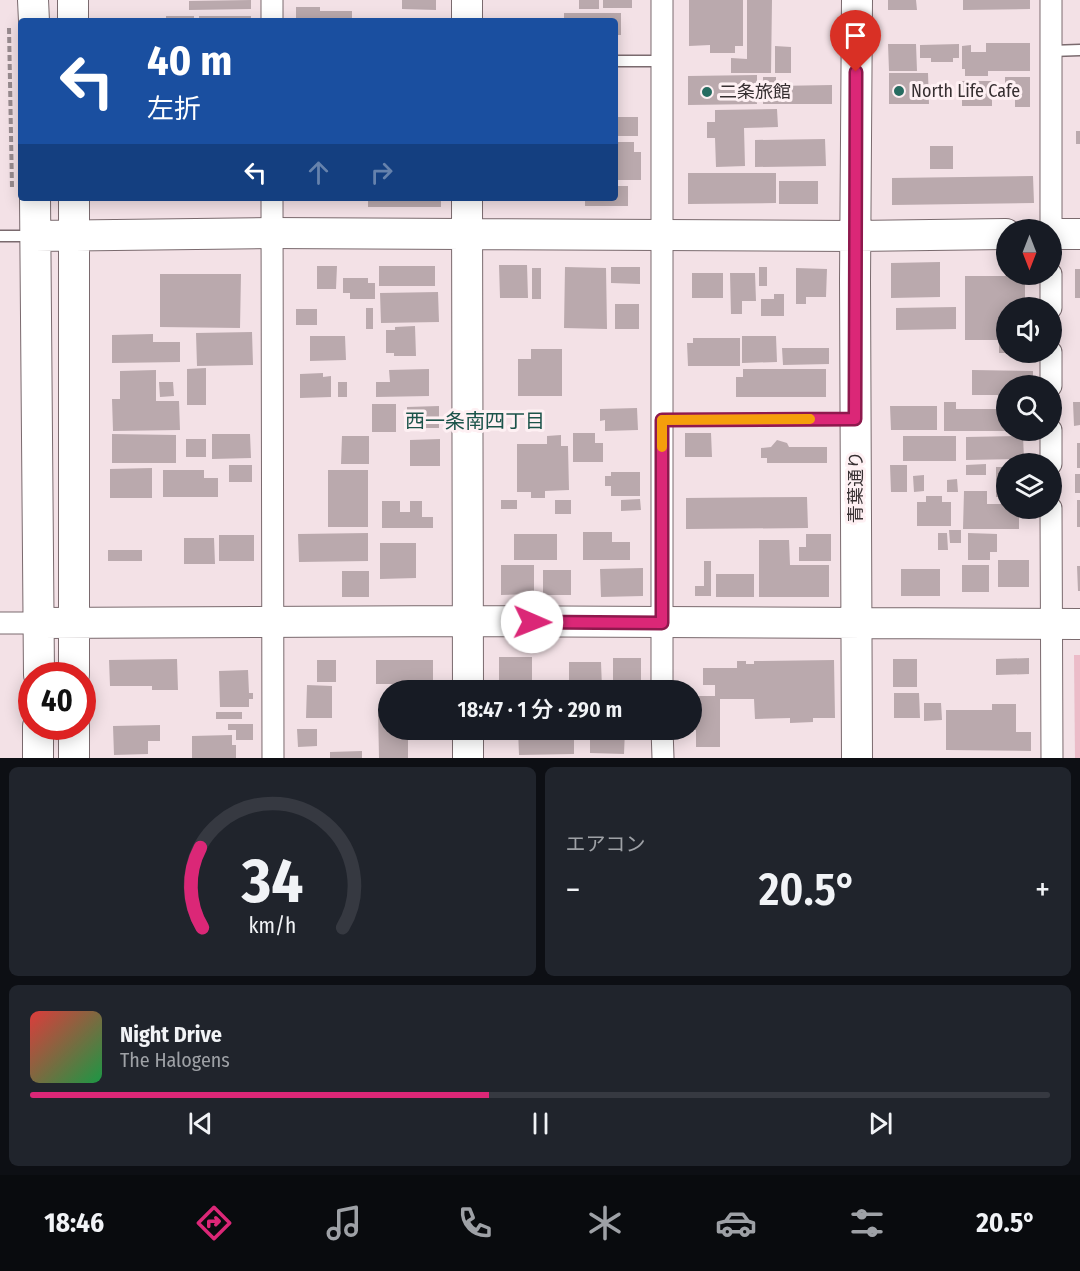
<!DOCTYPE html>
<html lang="ja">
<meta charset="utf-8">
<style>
body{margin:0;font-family:"Fira Sans Condensed","Noto Sans JP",sans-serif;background:#20242c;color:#f1f3f6;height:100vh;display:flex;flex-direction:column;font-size:22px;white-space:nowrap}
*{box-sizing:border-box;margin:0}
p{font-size:20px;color:#9ea1a6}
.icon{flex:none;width:33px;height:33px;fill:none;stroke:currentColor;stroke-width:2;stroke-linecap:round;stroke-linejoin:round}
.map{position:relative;height:758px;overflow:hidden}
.panel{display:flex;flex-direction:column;gap:9px;padding:9px;background:#0d0f14;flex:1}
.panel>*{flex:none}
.hud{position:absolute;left:18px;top:18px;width:600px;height:183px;border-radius:6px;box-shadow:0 3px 15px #0003;background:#1a4fa0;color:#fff;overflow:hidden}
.needle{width:39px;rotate:180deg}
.controls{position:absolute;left:996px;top:219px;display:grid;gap:12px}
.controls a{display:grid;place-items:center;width:66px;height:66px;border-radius:50%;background:#171b24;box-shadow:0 3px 15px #0003;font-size:30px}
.speed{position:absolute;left:18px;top:662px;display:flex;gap:12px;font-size:30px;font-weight:700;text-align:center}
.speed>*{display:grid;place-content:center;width:78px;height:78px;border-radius:50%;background:#171b24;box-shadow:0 3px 15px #0003;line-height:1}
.speed .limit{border:9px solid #d22;background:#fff;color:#111}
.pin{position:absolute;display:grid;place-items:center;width:51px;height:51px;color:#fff;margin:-62px -26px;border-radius:50% 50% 50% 0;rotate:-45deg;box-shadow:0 0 6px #0007}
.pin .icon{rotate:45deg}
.me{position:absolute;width:66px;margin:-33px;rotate:91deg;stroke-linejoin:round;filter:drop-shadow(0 0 4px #0008)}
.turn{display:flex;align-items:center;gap:21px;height:126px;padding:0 30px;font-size:27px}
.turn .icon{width:78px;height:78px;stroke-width:2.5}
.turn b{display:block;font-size:42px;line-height:51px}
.lanes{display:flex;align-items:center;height:57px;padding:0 30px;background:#0003;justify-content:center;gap:30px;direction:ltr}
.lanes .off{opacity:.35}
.big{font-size:45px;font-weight:600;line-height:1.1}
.panel .tile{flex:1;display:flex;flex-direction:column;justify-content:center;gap:9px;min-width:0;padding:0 21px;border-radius:9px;background:#20242c}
.panel .dial{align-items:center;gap:0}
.dial svg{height:156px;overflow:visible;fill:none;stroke:#363941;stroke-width:7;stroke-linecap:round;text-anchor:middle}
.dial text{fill:#f1f3f6;stroke:none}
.song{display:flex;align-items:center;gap:18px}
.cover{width:72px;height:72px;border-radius:9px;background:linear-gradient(135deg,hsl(0 70% 55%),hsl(140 70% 35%))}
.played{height:6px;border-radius:3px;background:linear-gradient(90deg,#db2777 45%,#363941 45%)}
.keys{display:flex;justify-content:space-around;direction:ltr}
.heat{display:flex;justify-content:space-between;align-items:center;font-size:33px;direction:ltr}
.panel .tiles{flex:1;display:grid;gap:9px;grid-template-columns:1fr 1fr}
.tile:last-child{grid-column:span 2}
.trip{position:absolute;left:378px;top:680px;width:324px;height:60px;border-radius:30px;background:#171b24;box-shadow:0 3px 15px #0003;font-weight:600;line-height:60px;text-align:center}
.dock{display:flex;height:96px;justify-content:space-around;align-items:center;background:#090b0e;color:#9ea1a6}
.dock .icon{width:42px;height:42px}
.dock .active{color:#db2777}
.dock b{font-size:27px;color:#f1f3f6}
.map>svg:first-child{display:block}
</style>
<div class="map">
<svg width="1080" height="758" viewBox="0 0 1080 758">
<rect width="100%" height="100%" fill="#f3e1e6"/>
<path fill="#ecbbc8" d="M1074,655H1080V758H1075Z"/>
<path fill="#baa9ad" d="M251,0V9L189,10V1Z
M402,0H436V10L402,9Z
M579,0H599V9H579Z
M603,0H632V8H603Z
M689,0H743V46H735V53H710V45L689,46Z
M747,0H772L771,73H731V58L747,59Z
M888,0H916L917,10H888Z
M963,0H1030V9L963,10Z
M296,7H320V11H352V21H296Z
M564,13H621V35H615V21H564Z
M166,16H194V21H166Z
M199,16H251V21H199Z
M986,43H1030V71H988V76H965V69H962V46L971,45V52H986Z
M888,44H916L917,71H889Z
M959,44V58H953V62H931V58H920V45Z
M775,46L791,47V73H775Z
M889,73H928L929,104H889Z
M757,75V104L688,105V76Z
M763,77H776V86L832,85V104H763Z
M1005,77H1030V107H1015V95H1005Z
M962,81H992V106H962Z
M777,109L778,127L744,128L745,166L716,167L715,138H707V122H715V110Z
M615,117H638V136H615Z
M1076,131H1080V144H1076Z
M825,139L826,166L755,167V140Z
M615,142H634V152H641V180H615Z
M930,146H953V169H930Z
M688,173H776V203L688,204Z
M1033,176L1034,203L892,205V178Z
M779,181H818V204H779Z
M615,186H628V206H585V198H615Z
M368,198H441V207H368Z
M940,262V297L891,298V263Z
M499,265H527L528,298H500Z
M317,266H337L336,289H317Z
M379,266H435V286H379Z
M565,267L606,268L607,329L564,328Z
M611,267H640V284L611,283Z
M759,267H767V286H759Z
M532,268H541V299H532Z
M796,268L827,269L826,297H806V304H796Z
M1075,269H1080V298H1075Z
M692,273H723V298H692Z
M730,273H755L756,301H742V314H731Z
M160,274H241L240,328L160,327Z
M965,276H1025V308H1006V353H999V340H965Z
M343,278H368V283H375V299H350V293H343Z
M438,292L439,322L381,323L380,293Z
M774,294H784V316H761V299H774Z
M615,304H639V329H615Z
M956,307V329L896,330V308Z
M366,308H373V329H366Z
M296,309H317V325H296Z
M415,326L416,356H394V353H386V330H395V327Z
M252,332L253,365L197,366L196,333Z
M153,334V342H180V362L112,363V335Z
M310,336H345L346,360L310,361Z
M742,336H776L777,362L742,363Z
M693,338H740V366H688L687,343H693Z
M782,348H829V364L783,365Z
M531,349H562V396H518V359H531Z
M206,368V405H187V369Z
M429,369V396L376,397V382H390L389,370Z
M743,369H826V397H736V377H743Z
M156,370V401H179L180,430L113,431L112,399H120V371Z
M972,370L1033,371V386H1006V395H972Z
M323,373V377L331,376V397L300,398V374Z
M159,382H173L174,396L160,397Z
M338,382H347V397H338Z
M944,402H956V409H1006V431H944Z
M1073,402H1080V425L1074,426Z
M372,404H396V432H372Z
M439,406V428H407V407Z
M890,406H937V430H891Z
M637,408L638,430L605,431V420L600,421V409Z
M573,433H595V443H603V462H573Z
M685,433H711L712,457H685Z
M112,434L176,435V463H112Z
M212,434H250L251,458L212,459Z
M561,435V446H568L569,490L545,491V498H531V492H517V444H547V436Z
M342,436H369V464H341Z
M903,436H956V461H903Z
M1023,436L1024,459L966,460V437Z
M186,439H206V457H186Z
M440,439V466H410V440Z
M777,440L787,443L789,447H827V463H767V458H761V448L771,447Z
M1077,443H1080V468H1077Z
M986,464V475H966V465Z
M229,465H252V482H229Z
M890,465H907V492H891Z
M996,467H1006V497H996Z
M152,468V498H110V469Z
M163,470H204V478H218V497H163Z
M328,470H368V527H328Z
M611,472H640V496H611V486H605V476H611Z
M1075,474H1080V493H1075Z
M924,475V491L914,492L913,476Z
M957,479L958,492H947V480Z
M964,491H987V504H1006V508H1015V514H1019V529H963Z
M926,496H942V502H951V526H917V502H926Z
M807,497L808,528L686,529V498Z
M640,499L641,510L621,511V500Z
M501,500H517V509H501Z
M555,500H571V514H555Z
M1077,500H1080V527H1077Z
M382,501H400V512H410V501H422V517H433V528H382Z
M949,530H961V543H950Z
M583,532H612V542H630V560H583Z
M368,533V561L299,562L298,534Z
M938,533H947L948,550H938Z
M968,533L997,534V552H990V560H968Z
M514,534H557V560H514Z
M806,534H831V561H799V547H806Z
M219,535H254V561H219Z
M184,538H214L215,564H184Z
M759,540H789L790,565H829V597H759Z
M380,543H416V578L380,579Z
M108,550H142V561H108Z
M998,560H1029V587H998Z
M704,561H711V596H695V586H704Z
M501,565H534V594L501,595Z
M962,565H989V592H962Z
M1077,566H1080V591H1078Z
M643,568V596L601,597L600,569Z
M901,569H940V596H901Z
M543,570H571V595H543Z
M342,571H369V597H342Z
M716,574H754V597H716Z
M499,657H532V687H499Z
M613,658H641V689H613Z
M1029,658V674L996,675V659Z
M177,659L178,690H152V686H110L109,660Z
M893,659H917V687H893Z
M317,660H336V682H317Z
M376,660H433V684H376Z
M834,660L835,718H813V722L790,723V718L755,719L754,699H720V747H696V730H692V696H715V685H703V668H737V661H746V664H754V661Z
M569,662H601L602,688L569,689Z
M248,670L249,693H253V699H249V707H220L219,671Z
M307,685L332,686V718H306Z
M894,693H919L920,718H894Z
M924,703H941L942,720L924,721Z
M992,704H1016V732H1031V751L946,750V710H992Z
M378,709H388V729H408V758H379Z
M216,712H242V719H216Z
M228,724H253V740H236V730H228Z
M160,725V741H148V754L114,755L113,726Z
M297,729H317V746L298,747Z
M518,729H557V735H574V754L519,755Z
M590,729L625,730L624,754L590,753Z
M232,735V745H236V758H192V736Z
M362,751V758H330V752Z"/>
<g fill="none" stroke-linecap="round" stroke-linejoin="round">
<defs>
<path id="lane" d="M1051,51L1080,50
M615,61H662
M0,236H32
M662,420L855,419"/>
<path id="street" d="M272,0V21
M662,0V690
M1051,0V230
M272,198L273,758
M1051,274V308
M1051,352V386
M1051,430V464
M1051,508L1052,758
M0,623H40
M662,729L663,758"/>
<path id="secondary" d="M33,0L34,21
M73,0V21
M467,0V21
M857,0L855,281L857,758
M35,198L39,675
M74,198V675
M467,198L468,690
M1052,234H1080
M35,236L272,233L855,236L1006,234
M40,623L467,621L1080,624
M468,729V758
M38,758V726
M74,758V726"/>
</defs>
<use href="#lane" stroke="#7a6a6e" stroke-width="13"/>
<use href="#street" stroke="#7a6a6e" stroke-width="23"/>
<use href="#secondary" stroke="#7a6a6e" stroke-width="32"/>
<path stroke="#988b8f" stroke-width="4" stroke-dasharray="6 3" stroke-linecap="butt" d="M9,28L12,188"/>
<use href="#lane" stroke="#fff" stroke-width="10"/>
<use href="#street" stroke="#fff" stroke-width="21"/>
<use href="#secondary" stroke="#fff" stroke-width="30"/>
</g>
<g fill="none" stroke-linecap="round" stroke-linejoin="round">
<defs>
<path id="route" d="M532,622L662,623V420L855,419L856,72"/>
</defs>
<use href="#route" stroke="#8e194d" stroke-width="15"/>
<use href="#route" stroke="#db2777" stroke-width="10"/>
<path stroke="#f59e0b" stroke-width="10" d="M662,447V420L810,419"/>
</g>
<g fill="#266c61" stroke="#fef0f3" stroke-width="2">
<circle cx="899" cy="91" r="6"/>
<circle cx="707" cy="92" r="6"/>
</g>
<g text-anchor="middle" stroke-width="6" stroke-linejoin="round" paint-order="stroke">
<g font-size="18" fill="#362f31" stroke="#fef0f3" text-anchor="start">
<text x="911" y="97">North Life Cafe</text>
<text x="719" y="98">二条旅館</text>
</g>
<g font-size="18" fill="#362f31" stroke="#fef0f3">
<text transform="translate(856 487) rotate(-90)" y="6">青葉通り</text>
</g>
<g font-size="20" fill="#1b534a" stroke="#fef0f3">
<text x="475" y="428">西一条南四丁目</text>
</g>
</g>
</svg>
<div class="controls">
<a><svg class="needle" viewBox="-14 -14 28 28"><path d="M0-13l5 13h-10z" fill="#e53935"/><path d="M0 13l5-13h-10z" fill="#9ea1a6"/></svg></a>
<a><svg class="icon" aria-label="sound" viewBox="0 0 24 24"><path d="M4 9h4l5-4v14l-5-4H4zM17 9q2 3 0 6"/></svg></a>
<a><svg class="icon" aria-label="search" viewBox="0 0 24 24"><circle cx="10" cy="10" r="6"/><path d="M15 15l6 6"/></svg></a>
<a><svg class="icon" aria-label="layers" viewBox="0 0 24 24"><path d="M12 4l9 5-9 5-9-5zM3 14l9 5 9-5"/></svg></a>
</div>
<div class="speed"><div class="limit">40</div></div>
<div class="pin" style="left:856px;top:72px;background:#d93025"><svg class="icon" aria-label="arrive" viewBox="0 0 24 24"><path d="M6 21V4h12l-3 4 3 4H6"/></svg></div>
<svg class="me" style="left:532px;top:622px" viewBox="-20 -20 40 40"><circle r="19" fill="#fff"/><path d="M0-13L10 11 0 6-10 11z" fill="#db2777"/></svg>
<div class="trip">18:47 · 1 分 · 290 m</div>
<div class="hud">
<div class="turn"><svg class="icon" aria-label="left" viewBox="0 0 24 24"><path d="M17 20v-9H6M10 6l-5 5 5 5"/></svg><div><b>40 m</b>左折</div></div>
<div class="lanes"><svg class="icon" aria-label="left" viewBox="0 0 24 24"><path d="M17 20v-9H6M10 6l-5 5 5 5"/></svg><svg class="icon off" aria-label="ahead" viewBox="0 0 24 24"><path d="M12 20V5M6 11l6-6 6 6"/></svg><svg class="icon off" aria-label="right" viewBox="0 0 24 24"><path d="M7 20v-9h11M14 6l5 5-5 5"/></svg></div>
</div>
</div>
<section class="panel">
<div class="tiles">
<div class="tile dial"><svg viewBox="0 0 100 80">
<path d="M14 69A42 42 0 1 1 86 69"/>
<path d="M14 69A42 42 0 0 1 13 28" stroke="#db2777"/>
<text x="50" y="56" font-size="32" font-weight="700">34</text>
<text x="50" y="72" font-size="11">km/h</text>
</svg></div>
<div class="tile"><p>エアコン</p>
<div class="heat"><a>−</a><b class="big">20.5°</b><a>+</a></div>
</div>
<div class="tile">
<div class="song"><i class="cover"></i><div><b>Night Drive</b><p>The Halogens</p></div></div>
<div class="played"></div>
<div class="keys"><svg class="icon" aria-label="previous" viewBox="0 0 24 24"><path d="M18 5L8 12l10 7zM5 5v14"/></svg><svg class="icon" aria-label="pause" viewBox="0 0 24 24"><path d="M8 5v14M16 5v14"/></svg><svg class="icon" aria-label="next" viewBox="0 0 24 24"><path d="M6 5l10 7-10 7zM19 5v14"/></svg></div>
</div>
</div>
</section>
<nav class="dock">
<b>18:46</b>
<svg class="icon active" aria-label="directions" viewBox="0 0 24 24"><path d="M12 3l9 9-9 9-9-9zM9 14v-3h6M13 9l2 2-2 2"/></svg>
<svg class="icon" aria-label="music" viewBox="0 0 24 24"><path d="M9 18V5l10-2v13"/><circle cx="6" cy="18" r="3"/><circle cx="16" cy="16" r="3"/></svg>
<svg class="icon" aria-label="phone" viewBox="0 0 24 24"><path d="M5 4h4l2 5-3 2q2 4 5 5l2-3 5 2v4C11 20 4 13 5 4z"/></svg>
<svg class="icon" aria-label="climate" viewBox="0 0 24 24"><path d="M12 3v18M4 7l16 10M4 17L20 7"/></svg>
<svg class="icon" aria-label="car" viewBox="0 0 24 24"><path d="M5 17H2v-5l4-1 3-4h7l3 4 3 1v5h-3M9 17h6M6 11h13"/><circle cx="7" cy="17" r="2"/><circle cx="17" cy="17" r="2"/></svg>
<svg class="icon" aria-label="filters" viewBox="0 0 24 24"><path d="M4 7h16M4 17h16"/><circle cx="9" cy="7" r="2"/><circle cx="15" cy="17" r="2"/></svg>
<b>20.5°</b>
</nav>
